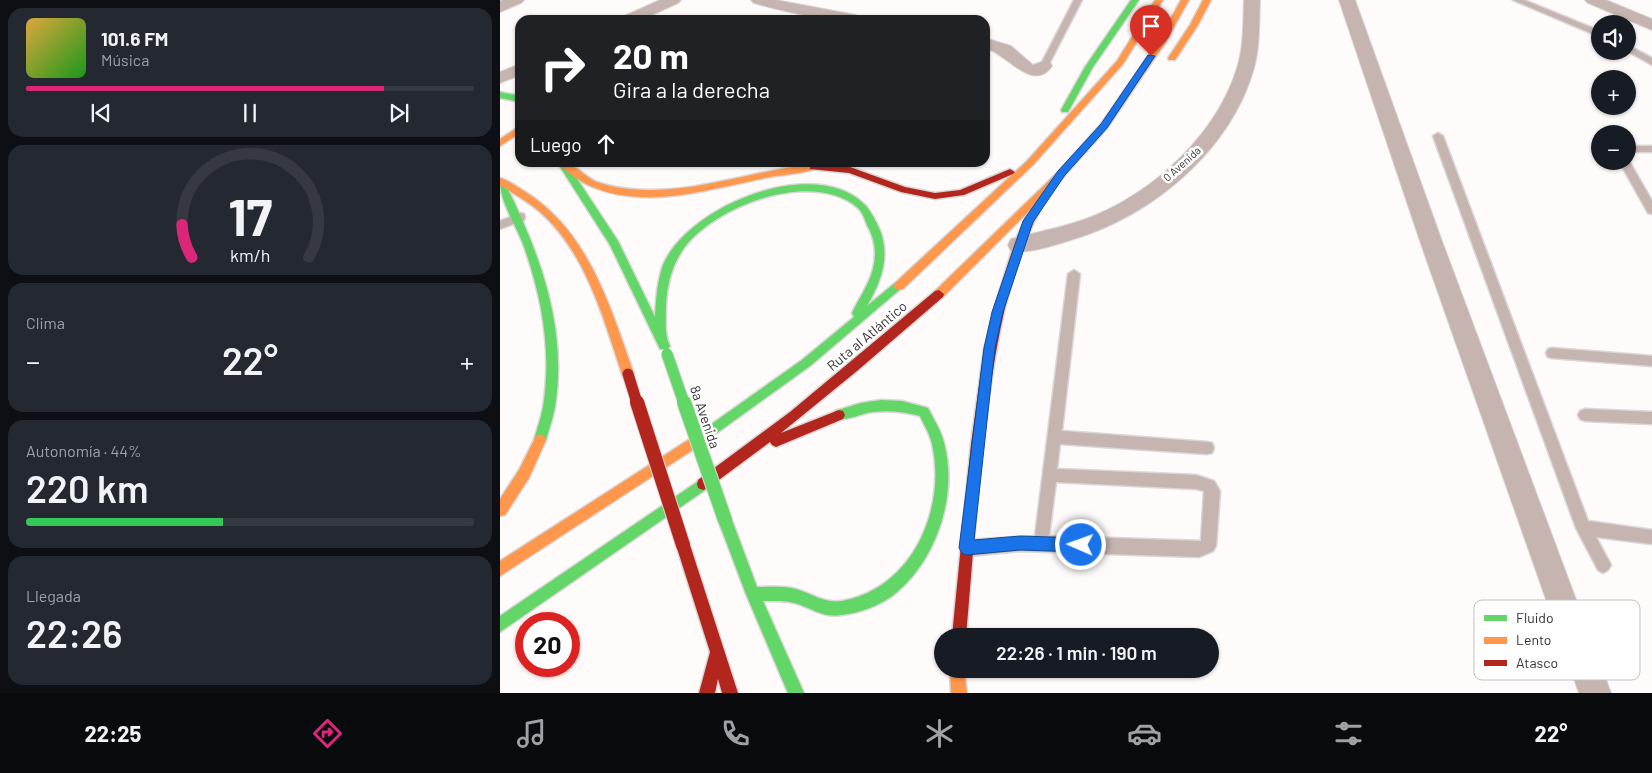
<!DOCTYPE html>
<html lang="es">
<meta charset="utf-8">
<style>
body{margin:0;font-family:Barlow,sans-serif;background:#242831;color:#f1f3f6;height:100vh;display:flex;flex-direction:column;font-size:19px;white-space:nowrap}
*{box-sizing:border-box;margin:0}
p{font-size:16px;color:#9ea1a6}
.icon{flex:none;width:28px;height:28px;fill:none;stroke:currentColor;stroke-width:2;stroke-linecap:round;stroke-linejoin:round}
.map{position:relative;flex:1;overflow:hidden}
.panel{display:flex;flex-direction:column;gap:8px;padding:8px;background:#0d0f14;width:500px}
.panel>*{flex:none}
.hud{position:absolute;left:15px;top:15px;width:475px;height:152px;border-radius:15px;box-shadow:0 1px 4px #0004;background:#202124;color:#fff;overflow:hidden}
.controls{position:absolute;left:1091px;top:15px;display:grid;gap:10px}
.controls a{display:grid;place-items:center;width:45px;height:45px;border-radius:50%;background:#171b24;box-shadow:0 1px 4px #0004;font-size:25px}
.speed{position:absolute;left:15px;top:612px;display:flex;gap:10px;font-size:25px;font-weight:700;text-align:center}
.speed>*{display:grid;place-content:center;width:65px;height:65px;border-radius:50%;background:#171b24;box-shadow:0 1px 4px #0004;line-height:1}
.speed .limit{border:8px solid #d22;background:#fff;color:#111}
.pin{position:absolute;display:grid;place-items:center;width:42px;height:42px;color:#fff;margin:-51px -21px;border-radius:50% 50% 50% 0;rotate:-45deg;box-shadow:0 0 5px #0007}
.pin .icon{rotate:45deg}
.me{position:absolute;width:55px;margin:-28px;rotate:272deg;stroke-linejoin:round;filter:drop-shadow(0 0 4px #0008)}
.turn{display:flex;align-items:center;gap:18px;height:105px;padding:0 15px;font-size:22px}
.turn .icon{width:65px;height:65px;stroke-width:2.5}
.turn b{display:block;font-size:35px;line-height:42px}
.then{display:flex;align-items:center;height:48px;padding:0 15px;background:#0003;gap:10px;font-size:19px}
.big{font-size:38px;font-weight:600;line-height:1.1}
.panel .widget{flex:1;display:flex;flex-direction:column;justify-content:center;gap:8px;min-width:0;padding:0 18px;border-radius:15px;background:#242831}
.panel .dial{align-items:center;gap:0}
.dial svg{height:130px;overflow:visible;fill:none;stroke:#363941;stroke-width:7;stroke-linecap:round;text-anchor:middle}
.dial text{fill:#f1f3f6;stroke:none}
.song{display:flex;align-items:center;gap:15px}
.cover{width:60px;height:60px;border-radius:8px;background:linear-gradient(135deg,hsl(40 70% 55%),hsl(120 70% 35%))}
.played{height:5px;border-radius:2px;background:linear-gradient(90deg,#db2777 80%,#363941 80%)}
.keys{display:flex;justify-content:space-around;direction:ltr}
.heat{display:flex;justify-content:space-between;align-items:center;font-size:28px;direction:ltr}
.charge{height:8px;border-radius:4px;background:linear-gradient(90deg,#34c759 44%,#363941 0)}
.trip{position:absolute;left:434px;top:628px;width:285px;height:50px;border-radius:25px;background:#171b24;box-shadow:0 1px 4px #0004;font-weight:600;line-height:50px;text-align:center}
.menu{display:flex;height:80px;justify-content:space-around;align-items:center;background:#090b0e;color:#9ea1a6}
.menu .icon{width:35px;height:35px}
.menu .current{color:#db2777}
.menu b{font-size:22px;color:#f1f3f6}
main{display:flex;flex:1;min-height:0}
.map>svg:first-child{display:block}
</style>
<main>
<section class="panel">
<div class="widget">
<div class="song"><i class="cover"></i><div><b>101.6 FM</b><p>Música</p></div></div>
<div class="played"></div>
<div class="keys"><svg class="icon" aria-label="previous" viewBox="0 0 24 24"><path d="M18 5L8 12l10 7zM5 5v14"/></svg><svg class="icon" aria-label="pause" viewBox="0 0 24 24"><path d="M8 5v14M16 5v14"/></svg><svg class="icon" aria-label="next" viewBox="0 0 24 24"><path d="M6 5l10 7-10 7zM19 5v14"/></svg></div>
</div>
<div class="widget dial"><svg viewBox="0 0 100 80">
<path d="M14 69A42 42 0 1 1 86 69"/>
<path d="M14 69A42 42 0 0 1 8 49" stroke="#db2777"/>
<text x="50" y="56" font-size="32" font-weight="700">17</text>
<text x="50" y="72" font-size="11">km/h</text>
</svg></div>
<div class="widget"><p>Clima</p>
<div class="heat"><a>−</a><b class="big">22°</b><a>+</a></div>
</div>
<div class="widget"><p>Autonomía · 44%</p><b class="big">220 km</b><div class="charge"></div></div>
<div class="widget"><p>Llegada</p><b class="big">22:26</b></div>
</section>
<div class="map">
<svg width="1152" height="693" viewBox="0 0 1152 693">
<rect width="100%" height="100%" fill="#fefbfa"/>
<g fill="none" stroke-linecap="round" stroke-linejoin="round">
<defs>
<path id="lane" d="M574,0H582L548,66L541,68L540,66Z
M1013,0H1024L1100,31V37Z
M1128,45L1152,58V65L1127,51Z
M938,133L943,136L1088,521L1152,530V544L1096,537L1111,565L1108,570L1103,573L1098,570L1076,528L933,136Z
M1128,146H1152V152H1128Z
M1128,159L1152,201V214L1148,213L1119,161H1128Z
M20,213L24,214L25,217L24,220L0,229V221Z
M574,270L580,274L562,431L707,442L712,443L714,448L712,453L707,454L560,444L557,469L696,475L714,481L720,491L716,546L713,551L699,557L520,551L469,556L464,553L461,548L464,543L469,540L535,536L568,274ZM556,482L696,489L704,491L701,541L549,536Z
M1052,348L1152,356V366L1052,358L1048,357L1046,353L1048,349Z
M1085,409L1152,412V424L1085,421L1080,419L1078,415L1080,411Z"/>
<path id="street" d="M3,0H24L21,3L0,12V1Z
M160,0H181L178,3L141,20H120L122,17Z
M251,0H276L356,15L364,20C323,20 293,14 254,3Z
M744,0H760C759,23 760,46 754,68C731,150 653,215 574,239C558,244 526,255 511,251L508,245L511,239C540,231 568,227 596,215C657,189 717,133 737,68C744,46 743,23 744,0Z
M839,0H855L943,244L1111,693H1079L921,244Z
M1085,0H1106L1152,19V30L1088,3Z
M485,38L511,46L533,65L544,61L550,62L552,66C533,94 505,52 485,48Z
M20,64V75L0,83V72Z"/>
<path id="fast" d="M631,0H639L593,67L568,112H562L561,110L585,67Z
M0,92L20,96V102L0,98Z
M57,162H66L118,241L155,317C156,300 157,282 163,265C188,206 315,154 365,205C370,210 374,218 377,224C392,253 382,280 367,306L395,283H403L404,286L310,366L210,438L206,436L204,432L206,428L302,360L354,317L352,313C359,298 369,285 373,269C377,253 375,239 367,225C365,219 362,212 358,208C313,169 216,205 184,248C172,265 167,284 166,305C166,318 164,334 170,346L168,349H160L110,245Z
M0,180L5,183C39,252 68,328 55,407C53,418 49,429 46,440L44,444L40,446L36,444L34,440C37,429 41,418 43,407C52,352 42,296 23,244C15,223 0,202 0,180Z
M381,400L402,401L428,408C434,420 441,430 444,443C458,494 437,558 397,592C382,605 360,613 341,615C324,618 313,609 298,604C287,600 275,601 263,601L304,693H288L246,594L218,520L220,515L225,513L230,515L257,587C269,587 281,586 292,588C310,592 323,604 342,601C412,589 447,509 432,444C430,434 424,425 420,416C405,412 389,410 373,412C363,413 343,422 335,419L333,415L335,411L361,403Z
M203,478L208,480L209,484L208,488L0,632V616Z"/>
<path id="slow" d="M655,0H663L623,64L533,165L403,289H395L394,286L395,283L527,161L617,61Z
M681,0H689L665,43L607,128L565,175L533,207L538,208L540,210L524,243L505,306L501,307L496,303L514,243L530,210L443,297H435L434,294L435,291L559,171L601,124L657,43Z
M703,0H711L698,25L675,60H669L668,58L690,25Z
M20,126V133L0,146V139Z
M61,163C74,162 85,177 97,182C114,188 133,190 150,190C205,190 259,170 313,164L318,167C312,173 280,175 270,177C212,188 147,211 90,186C79,181 70,174 61,167Z
M0,178C8,180 16,186 24,191C88,230 110,306 134,374L132,378L128,379L124,378L122,374C103,317 86,252 39,211C27,201 13,193 0,185Z
M210,426L214,428L216,432L214,436L0,576V561Z
M40,434L44,436L46,440L29,478L5,515L0,516V499L19,470L36,436Z
M450,669H464L467,693H451Z"/>
<path id="jam" d="M313,164L350,167L405,187L435,193L460,190L510,169L515,172L513,174L464,195L435,199L401,192L349,173L310,169V165Z
M439,290L444,294L443,297L357,371L281,433L339,410L343,411L345,415L343,419L276,447L272,445L270,442L208,488L203,490L198,488L197,484L198,480L290,412L435,291Z
M501,299L506,303C481,412 476,525 466,636H452L471,444L484,349L496,303Z
M183,538L188,540L190,545L238,693H222L218,679L215,693H199L210,652L176,545L178,540Z"/>
</defs>
<use href="#lane" stroke="#d9d7d7" stroke-width="3"/>
<use href="#street" stroke="#d9d7d7" stroke-width="2"/>
<use href="#fast" stroke="#d9d7d7" stroke-width="3"/>
<use href="#slow" stroke="#d9d7d7" stroke-width="3"/>
<use href="#jam" stroke="#d9d7d7" stroke-width="3"/>
<use href="#lane" fill="#c6b4b0" fill-rule="evenodd"/>
<use href="#street" fill="#c6b4b0" fill-rule="evenodd"/>
<use href="#fast" fill="#63d668" fill-rule="evenodd"/>
<use href="#slow" fill="#ff974d" fill-rule="evenodd"/>
<use href="#jam" fill="#b3261e" fill-rule="evenodd"/>
<defs>
<path id="fast-bridge-far1" d="M167,354L184,403"/>
<path id="fast-bridge" d="M184,402L225,520"/>
<path id="jam-bridge-far1" d="M128,374L137,403"/>
<path id="jam-bridge" d="M137,402L183,545"/>
</defs>
<use href="#fast-bridge-far1" stroke="#d9d7d7" stroke-width="13" stroke-linecap="butt"/>
<use href="#fast-bridge" stroke="#d9d7d7" stroke-width="16" stroke-linecap="butt"/>
<use href="#jam-bridge-far1" stroke="#d9d7d7" stroke-width="13" stroke-linecap="butt"/>
<use href="#jam-bridge" stroke="#d9d7d7" stroke-width="16" stroke-linecap="butt"/>
<use href="#fast-bridge-far1" stroke="#63d668" stroke-width="11"/>
<use href="#fast-bridge" stroke="#63d668" stroke-width="14"/>
<use href="#jam-bridge-far1" stroke="#b3261e" stroke-width="11"/>
<use href="#jam-bridge" stroke="#b3261e" stroke-width="14"/>
</g>
<path fill="#1a73e8" stroke="#114b97" d="M648,55L655,56L607,128L565,175L533,222L503,312L495,348L474,540L520,536L581,538L586,540L588,545L586,550L581,552L520,550L466,555L462,553L459,548L484,348L492,312L523,221L558,171L601,124Z"/>
<g text-anchor="middle" stroke-width="5" stroke-linejoin="round" paint-order="stroke">
<g font-size="11" fill="#343131" stroke="#fff">
<text transform="translate(682 164) rotate(-42)" y="4">0 Avenida</text>
</g>
<g font-size="14" fill="#343131" stroke="#fff">
<text transform="translate(367 336) rotate(-40)" y="5">Ruta al Atlántico</text>
<text transform="translate(205 417) rotate(71)" y="5">8a Avenida</text>
</g>
</g>
<rect x="974" y="600" width="166" height="80" rx="8" fill="#fff" stroke="#c2c1c1" stroke-width="1"/>
<rect x="984" y="615" width="23" height="6" fill="#63d668"/>
<rect x="984" y="637" width="23" height="7" fill="#ff974d"/>
<rect x="984" y="660" width="23" height="6" fill="#b3261e"/>
<g font-size="14" fill="#343131">
<text x="1016" y="623">Fluido</text>
<text x="1016" y="645">Lento</text>
<text x="1016" y="668">Atasco</text>
</g>
</svg>
<div class="controls">
<a><svg class="icon" aria-label="sound" viewBox="0 0 24 24"><path d="M4 9h4l5-4v14l-5-4H4zM17 9q2 3 0 6"/></svg></a>
<a>+</a>
<a>−</a>
</div>
<div class="speed"><div class="limit">20</div></div>
<div class="pin" style="left:651px;top:56px;background:#d93025"><svg class="icon" aria-label="arrive" viewBox="0 0 24 24"><path d="M6 21V4h12l-3 4 3 4H6"/></svg></div>
<svg class="me" style="left:581px;top:545px" viewBox="-20 -20 40 40"><circle r="17" fill="#1a73e8" stroke="#fff" stroke-width="3"/><path d="M0-11L8 9 0 5-8 9z" fill="#fff"/></svg>
<div class="trip">22:26 · 1 min · 190 m</div>
<div class="hud">
<div class="turn"><svg class="icon" aria-label="right" viewBox="0 0 24 24"><path d="M7 20v-9h11M14 6l5 5-5 5"/></svg><div><b>20 m</b>Gira a la derecha</div></div>
<div class="then">Luego<svg class="icon" aria-label="ahead" viewBox="0 0 24 24"><path d="M12 20V5M6 11l6-6 6 6"/></svg></div>
</div>
</div>
</main>
<nav class="menu">
<b>22:25</b>
<svg class="icon current" aria-label="directions" viewBox="0 0 24 24"><path d="M12 3l9 9-9 9-9-9zM9 14v-3h6M13 9l2 2-2 2"/></svg>
<svg class="icon" aria-label="music" viewBox="0 0 24 24"><path d="M9 18V5l10-2v13"/><circle cx="6" cy="18" r="3"/><circle cx="16" cy="16" r="3"/></svg>
<svg class="icon" aria-label="phone" viewBox="0 0 24 24"><path d="M5 4h4l2 5-3 2q2 4 5 5l2-3 5 2v4C11 20 4 13 5 4z"/></svg>
<svg class="icon" aria-label="climate" viewBox="0 0 24 24"><path d="M12 3v18M4 7l16 10M4 17L20 7"/></svg>
<svg class="icon" aria-label="car" viewBox="0 0 24 24"><path d="M5 17H2v-5l4-1 3-4h7l3 4 3 1v5h-3M9 17h6M6 11h13"/><circle cx="7" cy="17" r="2"/><circle cx="17" cy="17" r="2"/></svg>
<svg class="icon" aria-label="filters" viewBox="0 0 24 24"><path d="M4 7h16M4 17h16"/><circle cx="9" cy="7" r="2"/><circle cx="15" cy="17" r="2"/></svg>
<b>22°</b>
</nav>
